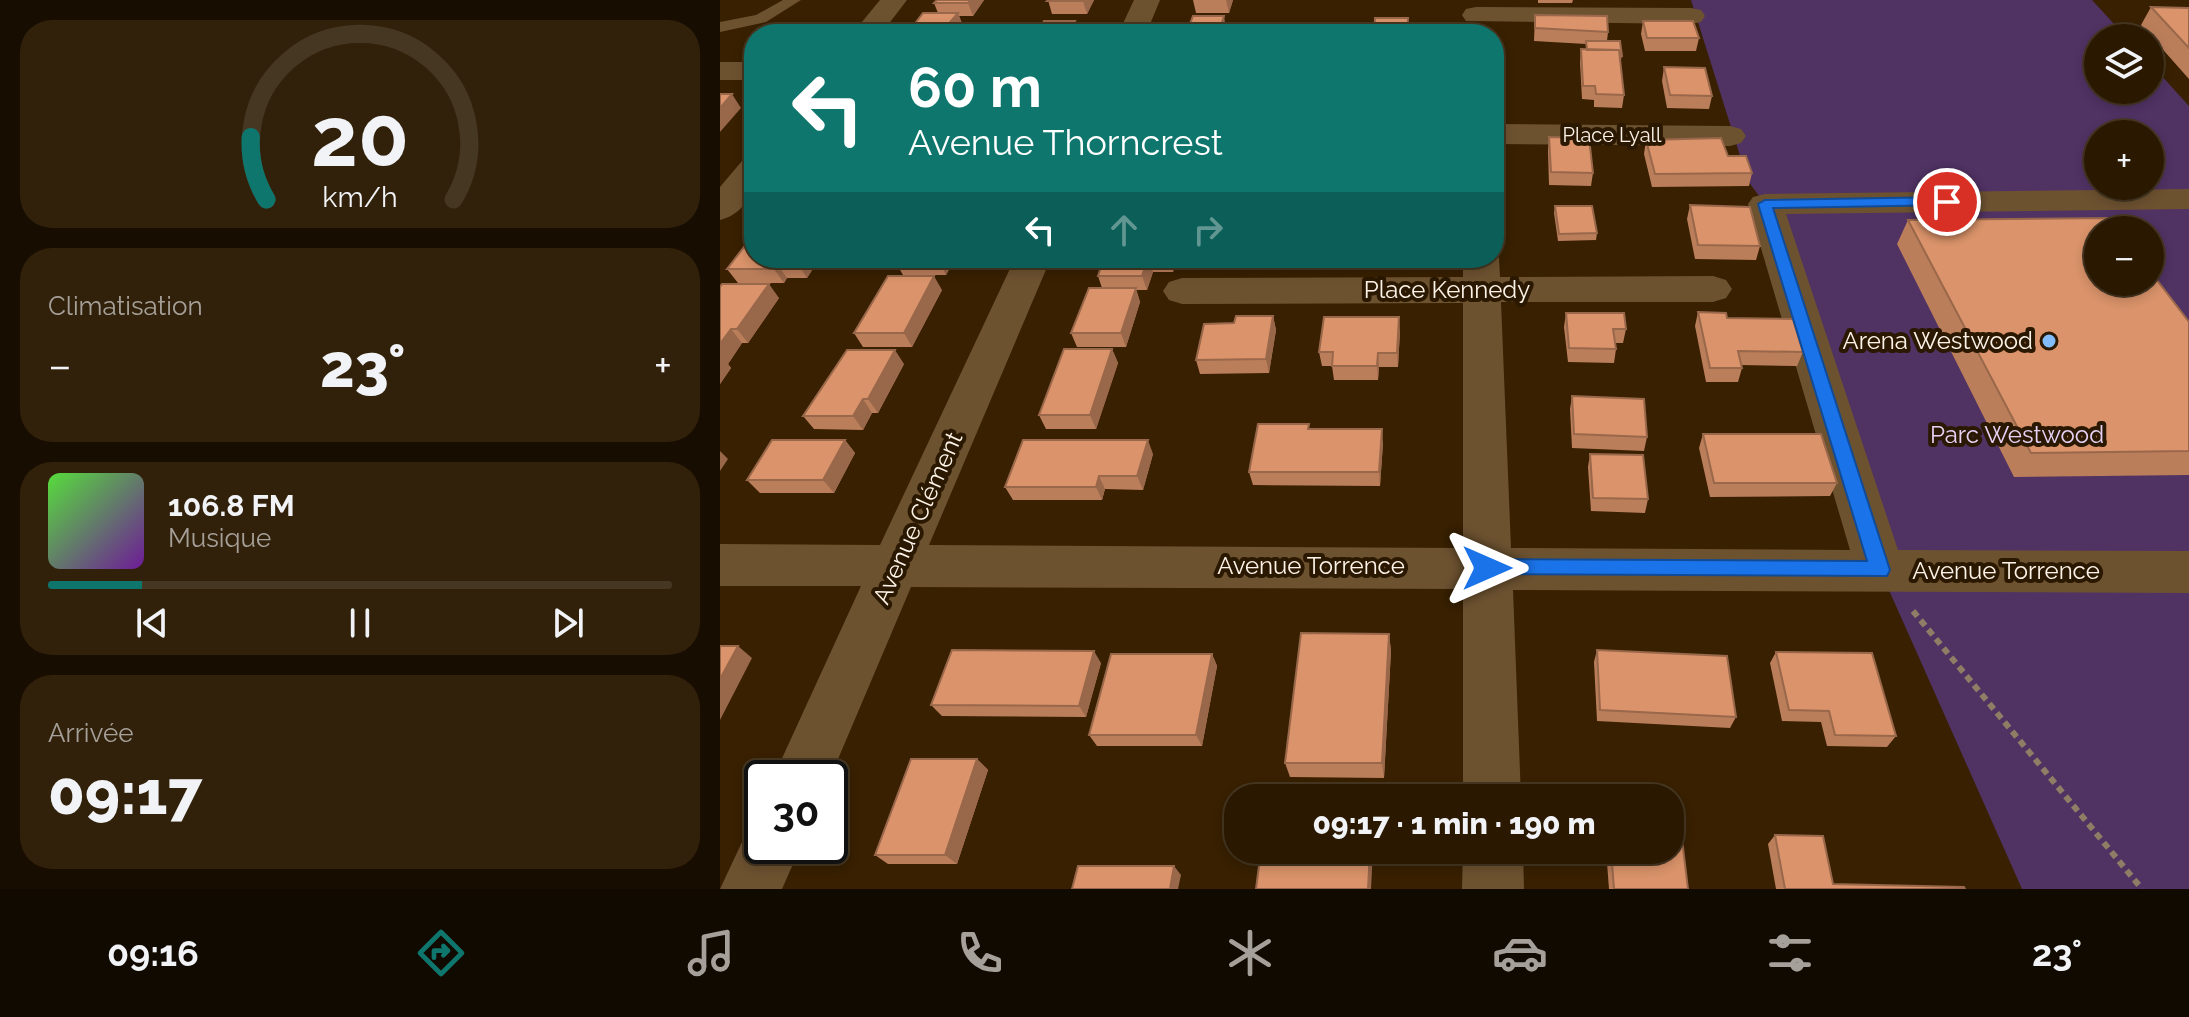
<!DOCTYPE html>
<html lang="fr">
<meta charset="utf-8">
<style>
body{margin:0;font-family:Raleway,sans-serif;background:#32210a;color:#f1f3f6;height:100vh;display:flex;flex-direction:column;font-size:30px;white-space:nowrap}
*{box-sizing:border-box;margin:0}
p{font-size:26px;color:#a5a099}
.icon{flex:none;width:44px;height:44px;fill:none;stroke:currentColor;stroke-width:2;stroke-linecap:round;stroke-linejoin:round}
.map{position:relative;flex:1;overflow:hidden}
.panel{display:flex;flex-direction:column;gap:20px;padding:20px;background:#170d00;width:720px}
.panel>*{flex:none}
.top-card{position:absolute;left:24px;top:24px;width:760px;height:244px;border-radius:32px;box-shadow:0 4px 12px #0003,0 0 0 2px #463722;background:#0f766e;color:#fff;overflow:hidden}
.tools{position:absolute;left:1364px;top:24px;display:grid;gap:16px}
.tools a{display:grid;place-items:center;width:80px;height:80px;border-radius:50%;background:#2a1800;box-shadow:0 4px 12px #0003,0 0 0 2px #463722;font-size:40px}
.speed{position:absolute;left:24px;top:760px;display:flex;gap:16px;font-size:40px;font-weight:700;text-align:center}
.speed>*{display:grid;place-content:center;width:104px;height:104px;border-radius:50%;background:#2a1800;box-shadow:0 4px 12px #0003,0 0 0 2px #463722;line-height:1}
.speed .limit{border:4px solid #111;border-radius:12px;background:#fff;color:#111}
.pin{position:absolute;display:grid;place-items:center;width:68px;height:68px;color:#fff;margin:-34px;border:4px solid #fff;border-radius:50%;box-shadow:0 2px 8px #0007}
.me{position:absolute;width:88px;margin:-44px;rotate:90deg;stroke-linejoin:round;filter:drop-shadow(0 0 6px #0008)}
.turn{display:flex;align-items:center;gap:28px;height:168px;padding:0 32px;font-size:36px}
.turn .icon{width:104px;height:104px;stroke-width:2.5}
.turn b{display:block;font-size:56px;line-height:68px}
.lanes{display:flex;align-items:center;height:76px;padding:0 32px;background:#0003;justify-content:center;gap:40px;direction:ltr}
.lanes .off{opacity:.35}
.big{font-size:60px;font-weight:800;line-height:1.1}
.panel .tile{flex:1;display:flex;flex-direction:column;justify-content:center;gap:12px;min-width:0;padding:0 28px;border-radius:32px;background:#32210a}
.panel .dial{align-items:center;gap:0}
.dial svg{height:208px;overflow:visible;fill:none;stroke:#463722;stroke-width:7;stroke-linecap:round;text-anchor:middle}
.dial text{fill:#f1f3f6;stroke:none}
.song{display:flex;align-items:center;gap:24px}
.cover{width:96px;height:96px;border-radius:12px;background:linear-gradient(135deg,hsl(110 70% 55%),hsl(280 70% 35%))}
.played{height:8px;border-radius:4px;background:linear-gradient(90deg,#0f766e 15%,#463722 15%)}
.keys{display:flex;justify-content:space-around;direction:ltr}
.heat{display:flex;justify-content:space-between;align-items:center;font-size:44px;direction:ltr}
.trip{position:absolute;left:504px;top:784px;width:460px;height:80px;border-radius:32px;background:#2a1800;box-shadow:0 4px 12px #0003,0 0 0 2px #463722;font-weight:800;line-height:80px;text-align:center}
.dock{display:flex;height:128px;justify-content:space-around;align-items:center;background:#110a00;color:#a5a099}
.dock .icon{width:56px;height:56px}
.dock .current{color:#0f766e}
.dock b{font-size:36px;color:#f1f3f6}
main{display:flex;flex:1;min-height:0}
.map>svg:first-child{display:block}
</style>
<main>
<section class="panel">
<div class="tile dial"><svg viewBox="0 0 100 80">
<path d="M14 69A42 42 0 1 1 86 69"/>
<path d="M14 69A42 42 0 0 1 8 45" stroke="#0f766e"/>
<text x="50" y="56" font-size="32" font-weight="700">20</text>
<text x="50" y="72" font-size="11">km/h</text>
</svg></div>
<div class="tile"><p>Climatisation</p>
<div class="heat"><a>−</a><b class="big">23°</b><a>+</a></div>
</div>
<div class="tile">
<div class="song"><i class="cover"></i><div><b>106.8 FM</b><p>Musique</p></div></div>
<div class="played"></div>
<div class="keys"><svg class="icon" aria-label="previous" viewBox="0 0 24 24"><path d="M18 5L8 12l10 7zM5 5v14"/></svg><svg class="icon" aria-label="pause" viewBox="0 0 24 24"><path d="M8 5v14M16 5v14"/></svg><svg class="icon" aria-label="next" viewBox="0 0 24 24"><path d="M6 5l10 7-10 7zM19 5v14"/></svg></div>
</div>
<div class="tile"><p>Arrivée</p><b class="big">09:17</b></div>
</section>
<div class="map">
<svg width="1469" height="889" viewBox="0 0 1469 889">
<rect width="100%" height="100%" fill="#382000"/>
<path fill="#503263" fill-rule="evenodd" d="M971,0H1372L1407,38H1378V90H1430V63L1469,106V889H1302L1160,570L1045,204L1028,181ZM1378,134H1430V186H1378ZM1378,230H1430V282H1378Z"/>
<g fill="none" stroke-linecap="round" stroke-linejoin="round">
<path stroke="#8f7d66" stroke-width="6" stroke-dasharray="7 5" stroke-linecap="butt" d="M1193,611L1422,889"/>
<path fill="#6d5230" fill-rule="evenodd" d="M63,0H81L46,22L0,32V22L36,15Z"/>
<path fill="#6d5230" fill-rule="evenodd" d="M160,0H187L161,34H132Z
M414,0H440L426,34H398Z
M756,7L971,8L981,10L985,16L981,22L971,24L746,21L742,15L746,9Z
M0,62H34V80H0Z
M774,124L1010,126L1021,129L1026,136L1021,143L1010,146L774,144Z
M34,158C34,185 31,212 0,220V187L22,161Z
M1469,189V209L1066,214L1178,550L1469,551V593L793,590L801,798H743V589L191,587L110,778H53L141,586H0V544L160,545L295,258H331L209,545L743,548V303L462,304L449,300L443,291L449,282L462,278L743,277V258H774V250L779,258L780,277L993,276L1006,280L1012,289L1006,298L993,302H781L791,548L1130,550L1028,204L1033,197L1045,194Z
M42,820V846H81L62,889H0L30,825Z
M743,850H803L804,889H742Z"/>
</g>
<path fill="#bb7e5b" d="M217,0H264L253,16H239L243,26L236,34H187L218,13L214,3Z
M328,0H374L367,14H332Z
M473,0H513L509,13H476Z
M818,0H853L852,3H818Z
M1431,7L1469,8V79L1421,25Z
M815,15L888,32L887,41L902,56L900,63L904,95L902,108L874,107V100L862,99L860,63L861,49H866V44L814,41Z
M923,21L979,38L976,51H925L921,34Z
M944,67L992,96L989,109L947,108L942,81Z
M829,137L873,173L871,186L829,185L828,151Z
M926,140L1008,156L1032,173L1029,186L932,187L924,154Z
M970,205L1040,246L1036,260L975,259L967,219Z
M835,206L877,233L876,240L838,241L834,213Z
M1188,220L1469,322V475L1294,477L1177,244Z
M235,258L226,275H183L175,261Z
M384,258H458L453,272H433L427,290H416L420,302L406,347H357L351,333L382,288L378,276Z
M503,258H589L588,263L504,261Z
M633,258H674V261L633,260Z
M98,261L87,278H67L64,283H18L7,269Z
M0,287L59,298L28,343H22L8,364L11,368L0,384Z
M222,290L192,347H143L134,333Z
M978,312L1007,318L1083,352L1077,366L1021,365L1022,368L1018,382H986L975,326Z
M846,313L906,329L903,343H895L896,349L894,363L848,362L844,327Z
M553,316L556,330L549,373L480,374L476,360L514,323Z
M680,331L678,367H659L658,380H614L612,366H602L599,352Z
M392,349L398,363L376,429H326L319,415Z
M184,364L158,413H152L143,430L94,429L83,416Z
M852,396L927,437L924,451L852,448L850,409Z
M590,429L663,443L660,486L533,485L529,472Z
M983,434L1117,483L1110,496L990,497L979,448Z
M125,440L135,453L114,493H40L27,480Z
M433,454L423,490L385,489L382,500H293L285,487Z
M870,454L928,499L925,513L871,511L868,467Z
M669,634L671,651L664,778L570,777L565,763Z
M877,650L1016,717L1010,728L877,721L874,662Z
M1056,652L1176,736L1167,747L1107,746L1101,722L1062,721L1050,663Z
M492,654L497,666L482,746H377L369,735Z
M381,663L366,717L222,716L211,705Z
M257,759L268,770L237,864H168L155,855Z
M1055,835L1113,884L1245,889H1056L1048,844Z
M886,850H950L968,889H889Z"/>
<path fill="#99674a" d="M250,0H264L253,16L248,3Z
M363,0H374L367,14L363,1Z
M506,0H513L509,13Z
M238,13L243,26L236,34H220Z
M504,16L506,29L505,34H498Z
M355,21L357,27L354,34H348Z
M12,94L21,108L0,132V108Z
M82,258H96L98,261L87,278L78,264Z
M220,258H235L226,275L219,261Z
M428,258L433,272L427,290L422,276Z
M449,258H458L453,272Z
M57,264L67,278L64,283L54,269Z
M214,276L222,290L192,347L184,333Z
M49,284L59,298L28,343L17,329Z
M416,288L420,302L406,347L401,333Z
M553,316L556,330L549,373L546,359Z
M679,317L680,331L678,367L677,353Z
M11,329L22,343L8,364L11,368L0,384V344Z
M392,349L398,363L376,429L370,415Z
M175,350L184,364L158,413L148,399Z
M658,353L659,367L658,380L657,366Z
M143,399L152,413L143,430L133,416Z
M662,429L663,443L660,486L659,472Z
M125,440L135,453L114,493L103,480Z
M428,440L433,454L423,490L417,476Z
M0,451L8,459L0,471Z
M379,476L385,489L382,500L376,487Z
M669,634L671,651L664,778L662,763Z
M18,646L32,658L0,720V679Z
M374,651L381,663L366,717L359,706Z
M492,654L497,666L482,746L476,735Z
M257,759L268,770L237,864L225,855Z
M650,850H653L651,889H648Z
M454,866L461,875L458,889H450Z"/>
<path fill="#da936a" stroke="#99674a" stroke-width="2" d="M217,0H250L248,3H214Z
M328,0H363V1H327Z
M1431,7L1469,8V48Z
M203,13H238L220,34H187Z
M815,15L887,16L888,32L815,28Z
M473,16H504L498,34H466Z
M655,18H688L687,34H654Z
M324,21H355L348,34H317Z
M923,21H973L979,38H927Z
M866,41H900L902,56H900L899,50H867Z
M861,49L899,50L904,95L876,94L875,86H863Z
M944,67L985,68L992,96L950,95Z
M0,94H12L0,108Z
M829,137L869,138L873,173L831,172Z
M1001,138L1008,156H1026L1032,173L935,174L926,140Z
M970,205L1030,207L1040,246L978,245Z
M835,206H872L877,233L839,234Z
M1390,218L1399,230H1378V282H1430V271L1469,322V451L1311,453L1188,220Z
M34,234V258H82L78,264H57L54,269H7Z
M177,258H220L219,261H175Z
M384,258H428L422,276H378Z
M168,276H214L184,333H134Z
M2,284H49L17,329H11L0,344V287Z
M369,288H416L401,333H351Z
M978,312L1006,313L1007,318L1073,319L1083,352L1018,351L1022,368H990Z
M846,313H904L906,329H893L896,349L849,348Z
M516,316H553L546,359L476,360L484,324L514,323Z
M604,317H679L677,353H658L657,366H612L613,352H599Z
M344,349H392L370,415H319Z
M127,350H175L148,399H143L133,416H83Z
M852,396L924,399L927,437L854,434Z
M538,424H589L588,429H662L659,472H529Z
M983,434H1101L1117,483H994Z
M52,440H125L103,480H27Z
M303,440H428L417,476H379L376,487H285Z
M870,454L923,455L928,499L873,498Z
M581,633L669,634L662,763H565Z
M0,646H18L0,679Z
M232,650L374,651L359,706L211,705Z
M877,650L1007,656L1016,717L880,710Z
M1056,652L1152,653L1176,736L1115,735L1109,711L1069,710Z
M391,654H492L476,735H369Z
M191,759H257L225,855H155Z
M950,830L961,831L968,889H894L891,850H950Z
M1055,835L1103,836L1113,884L1244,887L1245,889H1065Z
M541,850H650L648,889H536Z
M358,866H454L450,889H352Z"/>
<path fill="#1a73e8" stroke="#114b97" stroke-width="2" d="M1227,197L1234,202L1232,205L1053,208L1170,570L1167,576L760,574L757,568L760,562L767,559L1147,561L1038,204L1045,200Z"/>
<circle fill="#82bcfa" stroke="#2a1800" stroke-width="3" cx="1329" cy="341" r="8"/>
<g text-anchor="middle" stroke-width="8" stroke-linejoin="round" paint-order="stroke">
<g font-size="20" fill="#fdf3e8" stroke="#2a1800">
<text x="892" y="142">Place Lyall</text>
</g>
<g font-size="24" fill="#fdf3e8" stroke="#2a1800">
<text x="727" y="298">Place Kennedy</text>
<text transform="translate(198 518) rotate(-66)" y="8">Avenue Clément</text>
<text x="591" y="574">Avenue Torrence</text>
<text x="1286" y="579">Avenue Torrence</text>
</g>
<g font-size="24" fill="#fdf3e8" stroke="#2a1800" text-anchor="end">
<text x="1313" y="349">Arena Westwood</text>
</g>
<g font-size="24" fill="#e7d2f6" stroke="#2a1800">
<text x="1297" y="443">Parc Westwood</text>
</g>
</g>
</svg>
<div class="tools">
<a><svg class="icon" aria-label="layers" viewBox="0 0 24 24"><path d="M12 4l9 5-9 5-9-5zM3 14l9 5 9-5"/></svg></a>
<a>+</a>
<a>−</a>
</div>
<div class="speed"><div class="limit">30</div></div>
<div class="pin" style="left:1227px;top:202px;background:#d93025"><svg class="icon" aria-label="arrive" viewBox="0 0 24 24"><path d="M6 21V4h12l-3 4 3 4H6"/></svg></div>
<svg class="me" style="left:767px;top:568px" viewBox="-20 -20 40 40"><path d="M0-17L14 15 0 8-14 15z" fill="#1a73e8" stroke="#fff" stroke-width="4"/></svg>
<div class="trip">09:17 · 1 min · 190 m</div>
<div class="top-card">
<div class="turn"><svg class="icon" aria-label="left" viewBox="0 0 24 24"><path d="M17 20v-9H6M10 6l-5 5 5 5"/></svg><div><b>60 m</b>Avenue Thorncrest</div></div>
<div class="lanes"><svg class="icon" aria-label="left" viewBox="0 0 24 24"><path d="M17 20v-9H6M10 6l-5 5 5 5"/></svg><svg class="icon off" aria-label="ahead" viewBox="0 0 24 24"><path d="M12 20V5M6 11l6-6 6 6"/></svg><svg class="icon off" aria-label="right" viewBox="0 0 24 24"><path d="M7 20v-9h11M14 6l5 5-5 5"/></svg></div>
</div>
</div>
</main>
<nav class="dock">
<b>09:16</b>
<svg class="icon current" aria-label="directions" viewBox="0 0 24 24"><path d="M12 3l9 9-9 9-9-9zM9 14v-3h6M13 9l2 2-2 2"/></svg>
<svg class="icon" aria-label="music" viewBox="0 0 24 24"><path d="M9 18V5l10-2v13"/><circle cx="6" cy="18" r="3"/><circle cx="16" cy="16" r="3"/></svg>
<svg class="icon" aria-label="phone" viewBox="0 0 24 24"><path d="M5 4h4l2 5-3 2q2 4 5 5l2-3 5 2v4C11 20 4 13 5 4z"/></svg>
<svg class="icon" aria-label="climate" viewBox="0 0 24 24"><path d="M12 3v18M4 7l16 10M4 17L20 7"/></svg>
<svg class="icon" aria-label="car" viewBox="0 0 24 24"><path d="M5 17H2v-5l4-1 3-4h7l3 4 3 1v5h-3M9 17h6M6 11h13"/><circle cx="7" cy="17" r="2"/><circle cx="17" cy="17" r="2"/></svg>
<svg class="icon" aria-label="filters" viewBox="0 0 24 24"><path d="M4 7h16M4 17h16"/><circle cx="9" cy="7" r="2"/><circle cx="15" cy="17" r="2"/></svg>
<b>23°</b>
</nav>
